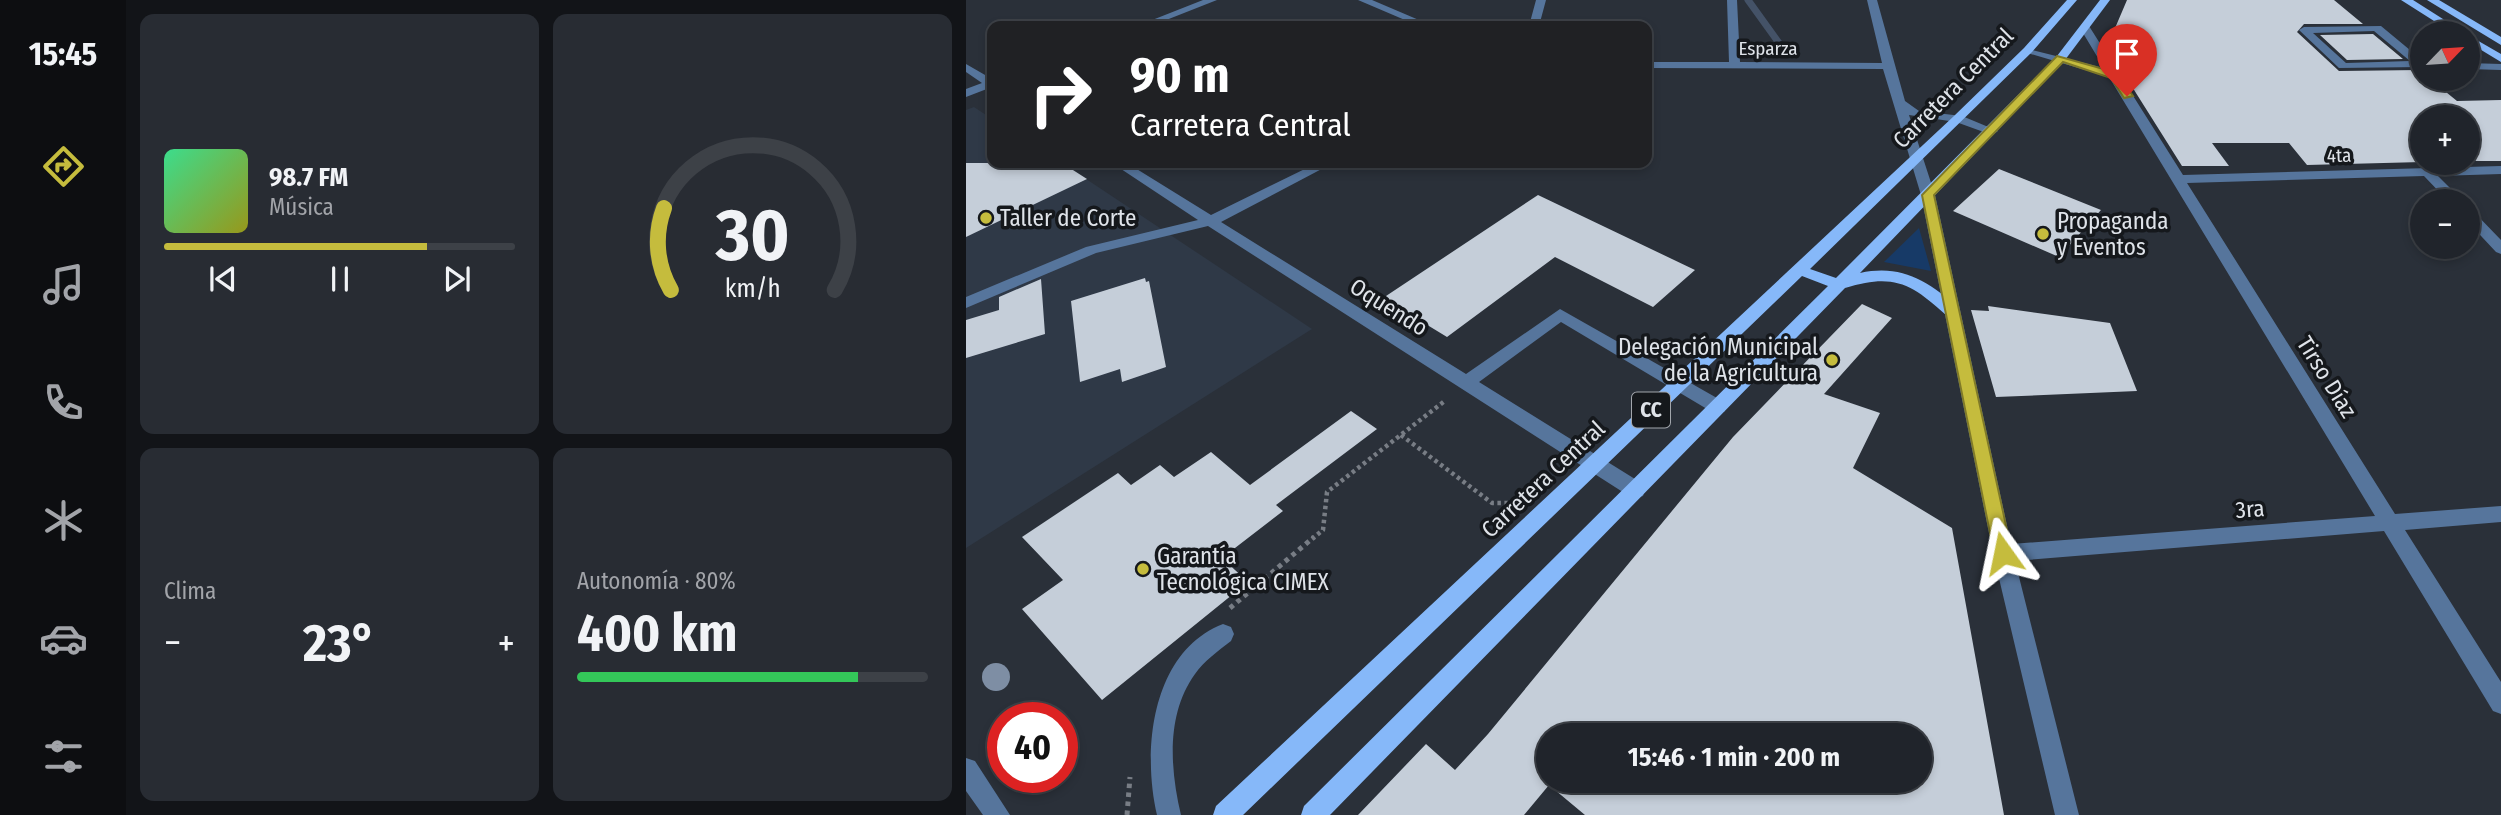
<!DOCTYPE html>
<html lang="es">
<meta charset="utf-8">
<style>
body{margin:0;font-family:"Fira Sans Condensed",sans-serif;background:#282c33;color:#f1f3f6;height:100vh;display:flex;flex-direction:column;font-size:26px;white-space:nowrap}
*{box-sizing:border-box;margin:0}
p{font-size:23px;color:#a2a4a9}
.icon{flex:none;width:38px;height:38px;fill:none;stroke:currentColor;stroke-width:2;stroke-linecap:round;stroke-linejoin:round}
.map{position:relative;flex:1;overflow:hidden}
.side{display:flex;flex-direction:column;gap:14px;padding:14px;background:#121418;width:840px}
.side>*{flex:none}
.hud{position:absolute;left:21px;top:21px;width:665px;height:147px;border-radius:14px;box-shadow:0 4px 10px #0003,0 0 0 2px #3d4147;background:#202124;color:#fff;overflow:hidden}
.needle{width:46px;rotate:65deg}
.controls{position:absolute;left:1444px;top:21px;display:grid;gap:14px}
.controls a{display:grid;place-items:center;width:70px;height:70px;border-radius:50%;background:#20242b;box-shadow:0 4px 10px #0003,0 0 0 2px #3d4147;font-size:35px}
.speed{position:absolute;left:21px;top:702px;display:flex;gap:14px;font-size:35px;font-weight:700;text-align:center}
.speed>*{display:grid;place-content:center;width:91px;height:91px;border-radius:50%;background:#20242b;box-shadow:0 4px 10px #0003,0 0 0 2px #3d4147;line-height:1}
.speed .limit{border:10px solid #d22;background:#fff;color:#111}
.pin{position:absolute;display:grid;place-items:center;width:60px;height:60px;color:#fff;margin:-72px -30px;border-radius:50% 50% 50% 0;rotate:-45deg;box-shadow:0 0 7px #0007}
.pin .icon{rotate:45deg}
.me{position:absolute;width:77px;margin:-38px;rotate:348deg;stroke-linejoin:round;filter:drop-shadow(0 0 5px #0008)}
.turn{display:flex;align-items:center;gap:24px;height:147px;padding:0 28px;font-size:32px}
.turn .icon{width:91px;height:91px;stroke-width:2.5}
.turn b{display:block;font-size:49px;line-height:60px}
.big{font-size:52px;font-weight:700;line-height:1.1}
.side .widget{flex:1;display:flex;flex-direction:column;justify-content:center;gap:10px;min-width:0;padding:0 24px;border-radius:14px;background:#282c33}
.side .dial{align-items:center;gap:0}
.dial svg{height:182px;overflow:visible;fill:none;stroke:#3d4147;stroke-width:7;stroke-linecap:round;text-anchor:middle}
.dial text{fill:#f1f3f6;stroke:none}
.song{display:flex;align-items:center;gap:21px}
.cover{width:84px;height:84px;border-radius:10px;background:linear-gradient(135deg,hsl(150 70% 55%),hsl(60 70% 35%))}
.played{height:7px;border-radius:4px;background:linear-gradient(90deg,#c5bc3d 75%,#3d4147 75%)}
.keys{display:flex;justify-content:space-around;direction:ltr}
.heat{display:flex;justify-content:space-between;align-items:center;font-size:38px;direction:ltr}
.charge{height:10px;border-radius:5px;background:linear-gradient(90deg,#34c759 80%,#3d4147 0)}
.side .tiles{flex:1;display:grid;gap:14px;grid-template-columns:repeat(2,1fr)}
.trip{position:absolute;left:570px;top:723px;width:396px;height:70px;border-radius:35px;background:#20242b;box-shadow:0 4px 10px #0003,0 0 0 2px #3d4147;font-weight:700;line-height:70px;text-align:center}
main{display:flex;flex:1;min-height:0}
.tab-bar{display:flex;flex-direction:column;width:126px;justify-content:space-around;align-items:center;background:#0d0e11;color:#a2a4a9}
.tab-bar .icon{width:49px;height:49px}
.tab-bar .on{color:#c5bc3d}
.tab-bar b{font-size:32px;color:#f1f3f6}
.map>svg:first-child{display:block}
</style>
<main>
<nav class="tab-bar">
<b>15:45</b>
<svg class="icon on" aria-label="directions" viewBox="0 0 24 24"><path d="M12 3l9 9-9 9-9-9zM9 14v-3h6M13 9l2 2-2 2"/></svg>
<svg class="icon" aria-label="music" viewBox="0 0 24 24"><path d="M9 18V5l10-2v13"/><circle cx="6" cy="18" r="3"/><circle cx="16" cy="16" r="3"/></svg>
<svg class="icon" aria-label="phone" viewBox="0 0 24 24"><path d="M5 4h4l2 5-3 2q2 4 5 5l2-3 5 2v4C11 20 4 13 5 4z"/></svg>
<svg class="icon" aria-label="climate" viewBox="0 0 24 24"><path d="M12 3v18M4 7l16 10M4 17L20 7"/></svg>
<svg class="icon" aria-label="car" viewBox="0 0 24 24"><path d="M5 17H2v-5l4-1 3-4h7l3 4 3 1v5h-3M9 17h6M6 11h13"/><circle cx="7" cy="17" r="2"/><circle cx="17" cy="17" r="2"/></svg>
<svg class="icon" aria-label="filters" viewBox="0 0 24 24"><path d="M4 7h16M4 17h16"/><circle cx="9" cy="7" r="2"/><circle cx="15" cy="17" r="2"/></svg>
</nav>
<section class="side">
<div class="tiles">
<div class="widget">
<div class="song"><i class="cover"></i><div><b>98.7 FM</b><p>Música</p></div></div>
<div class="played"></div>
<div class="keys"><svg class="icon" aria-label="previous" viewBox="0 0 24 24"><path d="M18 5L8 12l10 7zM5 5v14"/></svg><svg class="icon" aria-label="pause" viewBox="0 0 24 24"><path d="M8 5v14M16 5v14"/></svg><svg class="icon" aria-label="next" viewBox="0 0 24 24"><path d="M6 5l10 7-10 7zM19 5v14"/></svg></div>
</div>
<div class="widget dial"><svg viewBox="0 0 100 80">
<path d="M14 69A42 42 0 1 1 86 69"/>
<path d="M14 69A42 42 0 0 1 11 33" stroke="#c5bc3d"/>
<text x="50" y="56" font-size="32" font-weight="700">30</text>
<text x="50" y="72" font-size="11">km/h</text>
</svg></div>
<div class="widget"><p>Clima</p>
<div class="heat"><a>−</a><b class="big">23°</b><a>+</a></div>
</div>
<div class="widget"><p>Autonomía · 80%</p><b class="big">400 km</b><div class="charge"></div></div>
</div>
</section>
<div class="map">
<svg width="1535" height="815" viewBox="0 0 1535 815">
<rect width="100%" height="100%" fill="#2a3039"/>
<path fill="#2f3947" d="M8,107L26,119V163H96L346,329L0,548V110Z"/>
<path fill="#173a67" d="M953,228L965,271L918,262Z"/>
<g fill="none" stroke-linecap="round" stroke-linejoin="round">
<path stroke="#445267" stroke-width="7" d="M782,0L813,43L812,53"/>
</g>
<path fill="#c5ced9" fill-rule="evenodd" d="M1161,0H1368L1397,24H1338L1331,32L1373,71L1453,70L1456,79H1464L1491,101L1535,100V161H1502V117H1456V162L1341,165L1323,143H1246L1263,166H1216L1141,47Z
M1407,34L1437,59L1381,60L1354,35Z
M0,163H96L121,179L0,237Z
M1033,169L1135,210L1093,257L987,211Z
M572,195L729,270L687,307L589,257L481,337L417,298Z
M179,278L180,282L183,281L200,367L156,382L154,369L114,382L105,301Z
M75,279L79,334L0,358V320L33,310V297Z
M896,304L926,318L858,394L914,413L887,468L986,528L1038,815H619L583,785L558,815H392L460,744L489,770L522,734L767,437ZM583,735H954V780H583Z
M1022,306L1144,323L1171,391L1030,397L1005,310L1023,311Z
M385,411L411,429L310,505L317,511L256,558L282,582L136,700L56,609L97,580L56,537L152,473L165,485L194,465L208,477L245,452L284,485Z"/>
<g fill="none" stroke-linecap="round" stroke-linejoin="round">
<path stroke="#787d85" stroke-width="4.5" stroke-dasharray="3.5 3.5" stroke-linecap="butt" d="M435,435L526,503H545
M346,539L357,530L361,492L480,400"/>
<path stroke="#787d85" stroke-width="5" stroke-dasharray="4.5 4.5" stroke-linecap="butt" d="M264,608L348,537
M161,815L164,777"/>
<path fill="#56759c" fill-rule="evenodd" d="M237,0H251L185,26H171Z
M392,0H406L467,26H453Z
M570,0H580L573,26H563Z
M761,0H771L774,62L916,63L901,0H911L939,101L953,111L996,116L1032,131L1026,135L990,122L943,115L969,195L1045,544L1409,516L1143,77L1058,52V48L1138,68L1114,28L1123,26L1217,175L1535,166V174L1472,176L1497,201H1482L1458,176L1221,183L1429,514L1535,506V522L1439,530L1535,682V714L1527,711L1418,531L1049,561L1113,815H1089L1027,553L955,195L917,69L681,68V62H763Z
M1415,26L1456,60V67L1373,68L1333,30L1338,27ZM1408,31L1444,61L1380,63L1347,33Z
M1502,63L1535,64V70L1502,69Z
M0,64L26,79V87L0,97V89L16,83L0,72Z
M146,163H161L245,215L351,163H367L255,222L500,374L594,309L758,402L761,407L758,412H746L595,322L513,382L677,484L679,490L677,496L670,498L663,496L242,226L130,253L0,308V297L120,247L232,220Z
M1502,210L1507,211L1535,240V254L1530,252L1502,222Z
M257,624L265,627L268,634L265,641C252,651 238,661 229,674C200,714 204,769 215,815H191C176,751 185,652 257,624Z
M0,758L9,761L44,815H17L0,791Z"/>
<path fill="#86b8f9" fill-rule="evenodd" d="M1101,0H1111L1066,52L844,269L870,278L1091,56L1134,0H1144L1099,60L894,273C936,264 961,281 992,307L994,311L992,315H980C945,283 927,273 879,288L364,815H335L338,806L862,286L836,276L277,815H247L250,806L988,116L1058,48Z
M1435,0H1447L1499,33H1487Z
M1461,0H1473L1535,37V45Z
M1502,35L1535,54V62L1502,42Z"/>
</g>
<circle fill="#7e8ea4" cx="30" cy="677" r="14"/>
<path fill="#c5bc3d" stroke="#807a28" stroke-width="2" d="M1091,56L1152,73L1167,96L1158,98L1145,78L1097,62L968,195L1046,553L1044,558H1031L1028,553L956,195Z"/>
<g fill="#c5bc3d" stroke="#15181c" stroke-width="2.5">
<circle cx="20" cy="218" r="7"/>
<circle cx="1077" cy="234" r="7"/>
<circle cx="866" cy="360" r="7"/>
<circle cx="177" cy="569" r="7"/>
</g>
<g text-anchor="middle" stroke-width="7" stroke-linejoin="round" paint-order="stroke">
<g font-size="19" fill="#dfe3e9" stroke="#15181c">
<text x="802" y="55">Esparza</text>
<text transform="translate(1373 155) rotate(-2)" y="7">4ta</text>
</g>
<rect fill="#15181c" stroke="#a2a6ac" stroke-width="2" x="666" y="392.5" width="38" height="35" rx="5"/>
<g font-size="21" font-weight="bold" fill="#dfe3e9">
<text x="685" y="417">CC</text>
</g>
<g font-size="23" fill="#dfe3e9" stroke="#15181c">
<text transform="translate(987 88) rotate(-45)" y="8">Carretera Central</text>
<text transform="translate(423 307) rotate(32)" y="8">Oquendo</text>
<text transform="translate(1361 377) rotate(58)" y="8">Tirso Díaz</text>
<text transform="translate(577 479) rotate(-43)" y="8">Carretera Central</text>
<text transform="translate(1284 509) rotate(-4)" y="8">3ra</text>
</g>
<g font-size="23" fill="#dfe3e9" stroke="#15181c" text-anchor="start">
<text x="34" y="226">Taller de Corte</text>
<text x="1091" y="229">Propaganda<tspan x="1091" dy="26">y Eventos</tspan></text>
<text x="852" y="355" text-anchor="end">Delegación Municipal<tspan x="852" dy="26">de la Agricultura</tspan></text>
<text x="191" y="564">Garantía<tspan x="191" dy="26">Tecnológica CIMEX</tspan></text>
</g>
</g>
</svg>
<div class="controls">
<a><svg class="needle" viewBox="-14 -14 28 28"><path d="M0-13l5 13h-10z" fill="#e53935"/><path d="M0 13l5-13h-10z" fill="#a2a4a9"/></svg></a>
<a>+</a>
<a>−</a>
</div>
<div class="speed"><div class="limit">40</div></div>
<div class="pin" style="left:1161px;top:96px;background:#d93025"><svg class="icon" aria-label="arrive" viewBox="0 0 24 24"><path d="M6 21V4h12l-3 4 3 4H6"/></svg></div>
<svg class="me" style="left:1037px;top:553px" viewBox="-20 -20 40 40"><path d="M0-17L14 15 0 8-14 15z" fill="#c5bc3d" stroke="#fff" stroke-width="4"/></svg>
<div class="trip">15:46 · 1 min · 200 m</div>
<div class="hud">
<div class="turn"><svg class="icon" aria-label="right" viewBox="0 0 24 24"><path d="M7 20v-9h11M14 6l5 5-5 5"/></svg><div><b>90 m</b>Carretera Central</div></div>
</div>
</div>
</main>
